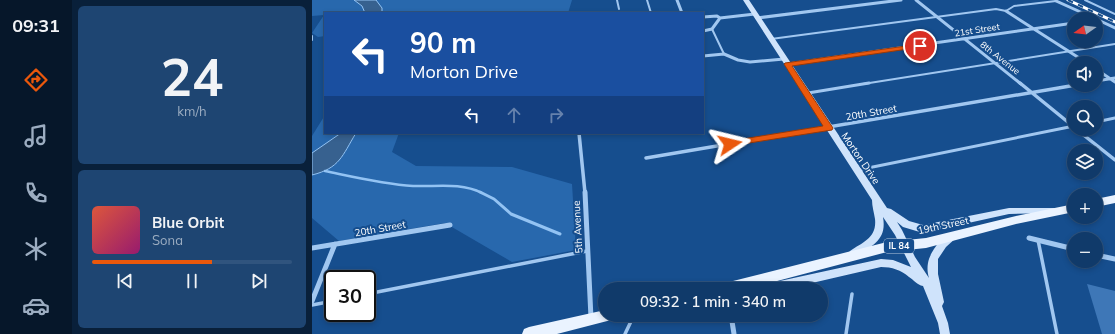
<!DOCTYPE html>
<meta charset="utf-8">
<style>
body{margin:0;font-family:Mulish,sans-serif;background:#1e4572;color:#f1f3f6;height:100vh;display:flex;flex-direction:column;font-size:15px;white-space:nowrap}
*{box-sizing:border-box;margin:0}
p{font-size:13px;color:#9cadc1}
.icon{flex:none;width:22px;height:22px;fill:none;stroke:currentColor;stroke-width:2;stroke-linecap:round;stroke-linejoin:round}
.map{position:relative;flex:1;overflow:hidden}
.sheet{display:flex;flex-direction:column;gap:6px;padding:6px;background:#09203a;width:240px}
.sheet>*{flex:none}
.banner{position:absolute;left:12px;top:12px;width:380px;height:122px;border-radius:0px;box-shadow:0 2px 6px #0003,0 0 0 1px #30547e;background:#1a4fa0;color:#fff;overflow:hidden}
.needle{width:26px;rotate:256deg}
.fabs{position:absolute;left:755px;top:12px;display:grid;gap:8px}
.fabs a{display:grid;place-items:center;width:36px;height:36px;border-radius:50%;background:#103a6a;box-shadow:0 2px 6px #0003,0 0 0 1px #30547e;font-size:20px}
.speed{position:absolute;left:12px;top:270px;display:flex;gap:8px;font-size:20px;font-weight:700;text-align:center}
.speed>*{display:grid;place-content:center;width:52px;height:52px;border-radius:50%;background:#103a6a;box-shadow:0 2px 6px #0003,0 0 0 1px #30547e;line-height:1}
.speed .limit{border:2px solid #111;border-radius:6px;background:#fff;color:#111}
.pin{position:absolute;display:grid;place-items:center;width:34px;height:34px;color:#fff;margin:-17px;border:2px solid #fff;border-radius:50%;box-shadow:0 1px 4px #0007}
.me{position:absolute;width:44px;margin:-22px;rotate:80deg;stroke-linejoin:round;filter:drop-shadow(0 0 3px #0008)}
.turn{display:flex;align-items:center;gap:14px;height:84px;padding:0 20px;font-size:18px}
.turn .icon{width:52px;height:52px;stroke-width:2.5}
.turn b{display:block;font-size:28px;line-height:34px}
.lanes{display:flex;align-items:center;height:38px;padding:0 20px;background:#0003;justify-content:center;gap:20px;direction:ltr}
.lanes .off{opacity:.35}
.sheet .widget{flex:1;display:flex;flex-direction:column;justify-content:center;gap:6px;min-width:0;padding:0 14px;border-radius:6px;background:#1e4572}
.sheet .dial{align-items:center;gap:0}
.dial b{font-size:52px;line-height:1}
.song{display:flex;align-items:center;gap:12px}
.cover{width:48px;height:48px;border-radius:6px;background:linear-gradient(135deg,hsl(10 70% 55%),hsl(320 70% 35%))}
.played{height:4px;border-radius:2px;background:linear-gradient(90deg,#ea580c 60%,#30547e 60%)}
.keys{display:flex;justify-content:space-around;direction:ltr}
.trip{position:absolute;left:286px;top:282px;width:230px;height:40px;border-radius:20px;background:#103a6a;box-shadow:0 2px 6px #0003,0 0 0 1px #30547e;font-weight:600;line-height:40px;text-align:center}
main{display:flex;flex:1;min-height:0}
.menu{display:flex;flex-direction:column;width:72px;justify-content:space-around;align-items:center;background:#06172a;color:#9cadc1}
.menu .icon{width:28px;height:28px}
.menu .on{color:#ea580c}
.menu b{font-size:18px;color:#f1f3f6}
.map>svg:first-child{display:block}
</style>
<main>
<nav class="menu">
<b>09:31</b>
<svg class="icon on" aria-label="directions" viewBox="0 0 24 24"><path d="M12 3l9 9-9 9-9-9zM9 14v-3h6M13 9l2 2-2 2"/></svg>
<svg class="icon" aria-label="music" viewBox="0 0 24 24"><path d="M9 18V5l10-2v13"/><circle cx="6" cy="18" r="3"/><circle cx="16" cy="16" r="3"/></svg>
<svg class="icon" aria-label="phone" viewBox="0 0 24 24"><path d="M5 4h4l2 5-3 2q2 4 5 5l2-3 5 2v4C11 20 4 13 5 4z"/></svg>
<svg class="icon" aria-label="climate" viewBox="0 0 24 24"><path d="M12 3v18M4 7l16 10M4 17L20 7"/></svg>
<svg class="icon" aria-label="car" viewBox="0 0 24 24"><path d="M5 17H2v-5l4-1 3-4h7l3 4 3 1v5h-3M9 17h6M6 11h13"/><circle cx="7" cy="17" r="2"/><circle cx="17" cy="17" r="2"/></svg>
</nav>
<section class="sheet">
<div class="widget dial"><b>24</b><p>km/h</p></div>
<div class="widget">
<div class="song"><i class="cover"></i><div><b>Blue Orbit</b><p>Sona</p></div></div>
<div class="played"></div>
<div class="keys"><svg class="icon" aria-label="previous" viewBox="0 0 24 24"><path d="M18 5L8 12l10 7zM5 5v14"/></svg><svg class="icon" aria-label="pause" viewBox="0 0 24 24"><path d="M8 5v14M16 5v14"/></svg><svg class="icon" aria-label="next" viewBox="0 0 24 24"><path d="M6 5l10 7-10 7zM19 5v14"/></svg></div>
</div>
</section>
<div class="map">
<svg width="803" height="334" viewBox="0 0 803 334">
<rect width="100%" height="100%" fill="#164e8e"/>
<path fill="#2868ad" d="M0,0H260L256,13H13V36L6,37L0,33L12,15L0,16Z
M13,115V133H87L80,152L104,166L200,167L260,184L264,250L200,262L133,223L27,241L0,218V136Z"/>
<path fill="#37618f" stroke="#93c3f3" d="M42,0H64L70,8V13H53L50,6Z
M29,133H44C30,156 28,168 0,175V153Z"/>
<g fill="none" stroke-linecap="round" stroke-linejoin="round">
<path stroke="#93c3f3" stroke-width="2.5" d="M13,171C42,177 71,184 101,186C124,187 148,182 170,193"/>
<path stroke="#93c3f3" stroke-width="3" d="M168,192L182,199L199,214L248,234"/>
</g>
<path fill="#3e77b7" d="M775,284L803,291V334H790Z"/>
<g fill="none" stroke-linecap="round" stroke-linejoin="round">
<path stroke="#a1c7f0" stroke-width="2" d="M305,0L307,9
M335,0L339,13
M773,0L803,14
M400,29L412,54
M0,36V40
M459,39L684,9L694,11L702,6L744,1
M551,84L803,44"/>
<path stroke="#a1c7f0" stroke-width="3" d="M496,93L557,83
M784,122L803,118
M546,170L762,126"/>
<path stroke="#a1c7f0" stroke-width="3.5" d="M726,240L745,334
M55,294L275,251
M0,305L21,301
M313,334L322,315
M534,334L540,294"/>
<path stroke="#a1c7f0" stroke-width="3" d="M365,0L370,13
M604,0L709,84
M744,1L784,19
M694,11L775,63
M391,17L405,16L408,18L443,14
M445,18L589,0
M784,19L803,28
M391,31L400,29L408,18
M391,56L412,54L426,60L438,62L472,59
M476,64L762,23
M784,69L803,82
M784,81L803,78"/>
<path stroke="#a1c7f0" stroke-width="3.5" d="M708,83L762,127
M764,129L803,160
M267,133L273,193
M334,158L764,85"/>
<path stroke="#a1c7f0" stroke-width="5" d="M273,192L279,318
M717,238L762,249
M0,248L138,225
M784,255L803,259
M0,301L23,244
M419,315L422,334"/>
<path fill="#cfe3fb" fill-rule="evenodd" d="M431,0H437L575,208L579,209L597,221L611,225L697,208H745L746,210L745,212L742,213L697,214L611,233L591,227L585,222L590,230L603,257L617,278C615,272 615,265 617,259C620,250 633,231 643,234L645,237L634,247L626,259V274L632,302L630,306L636,323L638,334H628L626,323L611,286C605,285 602,280 597,277C589,270 580,267 569,267L474,289H422L423,285C430,282 444,283 450,287L454,284L569,259L581,260L599,267L583,235L571,217C575,240 561,245 544,257L541,258L538,257L536,254L538,251C551,242 565,238 563,219C562,213 560,206 560,200Z"/>
<path fill="#eaf3ff" fill-rule="evenodd" d="M803,195V203L784,207V199Z
M762,204V212L704,224L614,248L575,252L435,289H407L408,285L413,283L575,242L614,238L704,216Z
M293,310V315H305L303,319L245,334H210L212,329L217,327Z"/>
<defs>
<path id="rail" d="M756,0L803,22"/>
</defs>
<use href="#rail" stroke="#fff" stroke-width="3"/>
<use href="#rail" stroke="#164e8e" stroke-width="2" stroke-dasharray="5.5" stroke-linecap="butt"/>
</g>
<path fill="#ea580c" stroke="#983908" d="M608,44L611,46L610,47L480,66L521,128L520,130L418,146L414,144L418,141L511,126L472,64L473,63Z"/>
<g text-anchor="middle" stroke-width="4" stroke-linejoin="round" paint-order="stroke">
<g font-size="9" fill="#fff" stroke="#164e8e">
<text transform="translate(665 30) rotate(-9)" y="3">21st Street</text>
<text transform="translate(688 58) rotate(38)" y="3">8th Avenue</text>
</g>
<rect fill="#164e8e" stroke="#b9cadd" stroke-width="1" x="572" y="239" width="30" height="14" rx="3"/>
<g font-size="9" font-weight="bold" fill="#fff">
<text x="587" y="249">IL 84</text>
</g>
<g font-size="10" fill="#fff" stroke="#164e8e">
<text transform="translate(559 112) rotate(-10)" y="4">20th Street</text>
<text transform="translate(549 158) rotate(56)" y="4">Morton Drive</text>
<text transform="translate(631 225) rotate(-12)" y="4">19th Street</text>
<text transform="translate(265 227) rotate(-93)" y="4">5th Avenue</text>
<text transform="translate(68 228) rotate(-10)" y="4">20th Street</text>
</g>
</g>
</svg>
<div class="fabs">
<a><svg class="needle" viewBox="-14 -14 28 28"><path d="M0-13l5 13h-10z" fill="#e53935"/><path d="M0 13l5-13h-10z" fill="#9cadc1"/></svg></a>
<a><svg class="icon" aria-label="sound" viewBox="0 0 24 24"><path d="M4 9h4l5-4v14l-5-4H4zM17 9q2 3 0 6"/></svg></a>
<a><svg class="icon" aria-label="search" viewBox="0 0 24 24"><circle cx="10" cy="10" r="6"/><path d="M15 15l6 6"/></svg></a>
<a><svg class="icon" aria-label="layers" viewBox="0 0 24 24"><path d="M12 4l9 5-9 5-9-5zM3 14l9 5 9-5"/></svg></a>
<a>+</a>
<a>−</a>
</div>
<div class="speed"><div class="limit">30</div></div>
<div class="pin" style="left:608px;top:46px;background:#d93025"><svg class="icon" aria-label="arrive" viewBox="0 0 24 24"><path d="M6 21V4h12l-3 4 3 4H6"/></svg></div>
<svg class="me" style="left:418px;top:144px" viewBox="-20 -20 40 40"><path d="M0-17L14 15 0 8-14 15z" fill="#ea580c" stroke="#fff" stroke-width="4"/></svg>
<div class="trip">09:32 · 1 min · 340 m</div>
<div class="banner">
<div class="turn"><svg class="icon" aria-label="left" viewBox="0 0 24 24"><path d="M17 20v-9H6M10 6l-5 5 5 5"/></svg><div><b>90 m</b>Morton Drive</div></div>
<div class="lanes"><svg class="icon" aria-label="left" viewBox="0 0 24 24"><path d="M17 20v-9H6M10 6l-5 5 5 5"/></svg><svg class="icon off" aria-label="ahead" viewBox="0 0 24 24"><path d="M12 20V5M6 11l6-6 6 6"/></svg><svg class="icon off" aria-label="right" viewBox="0 0 24 24"><path d="M7 20v-9h11M14 6l5 5-5 5"/></svg></div>
</div>
</div>
</main>
